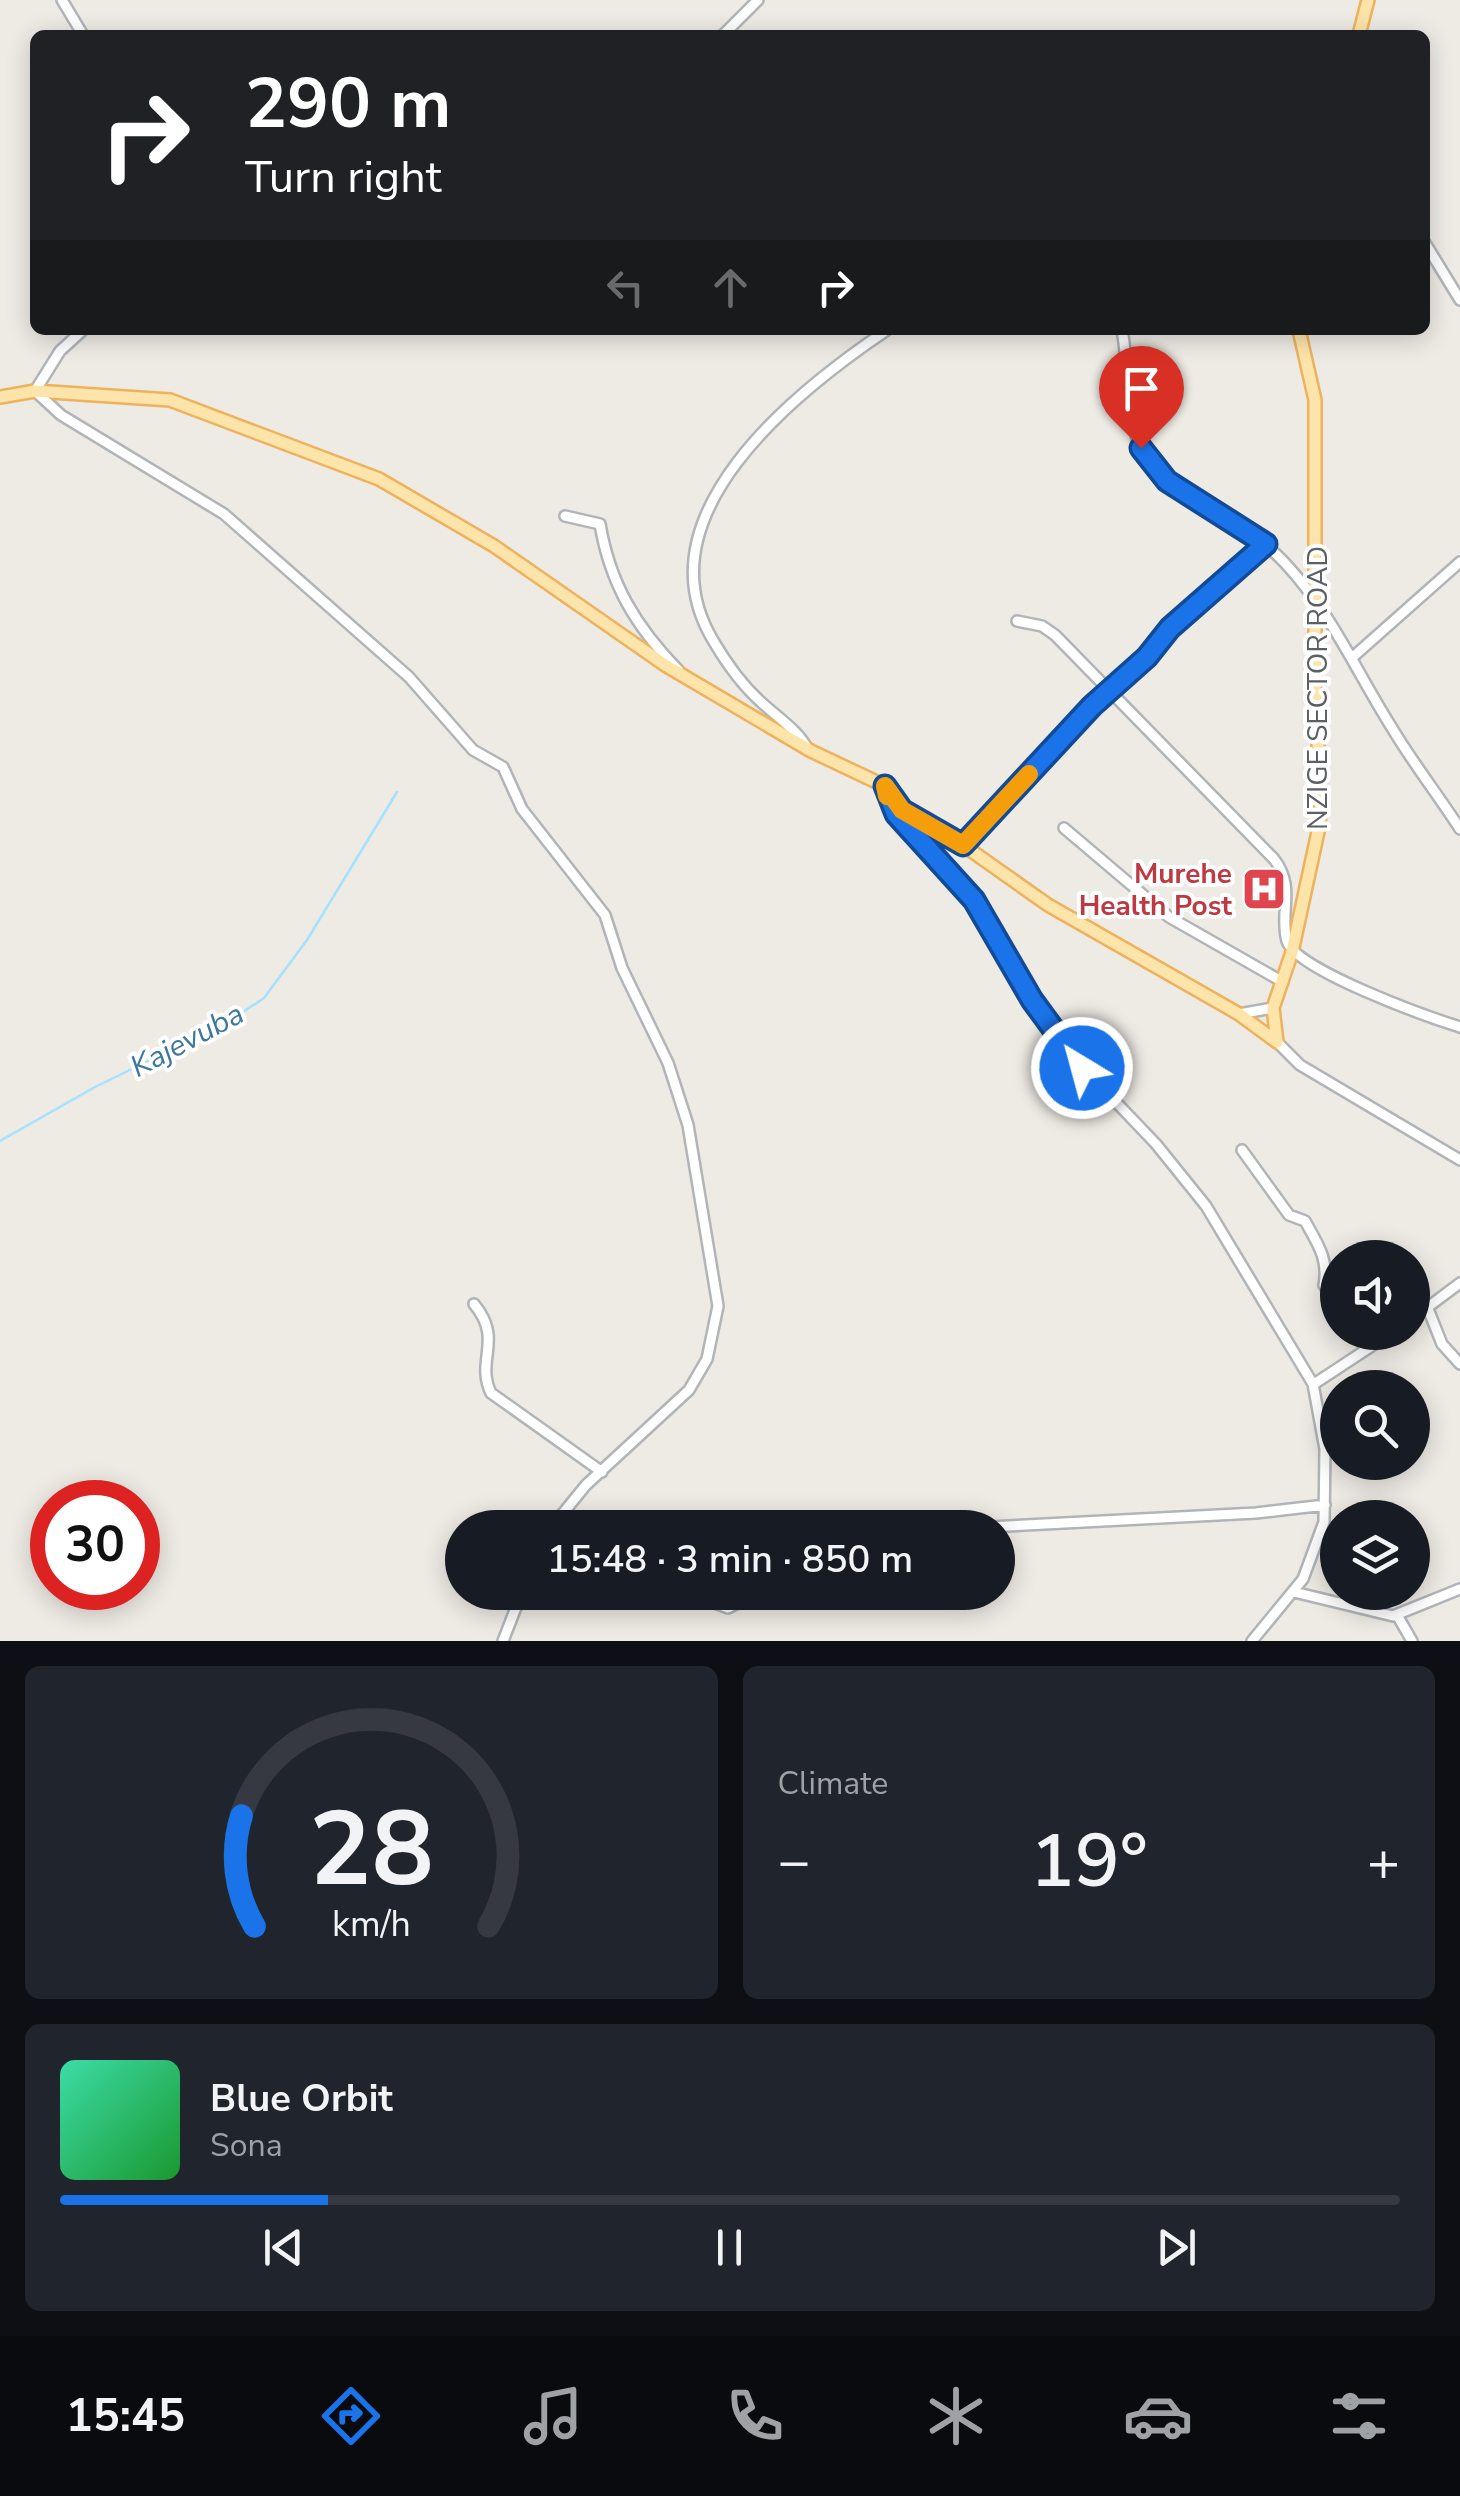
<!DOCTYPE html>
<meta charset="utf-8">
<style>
body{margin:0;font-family:"Nunito Sans",sans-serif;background:#20242c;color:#f1f3f6;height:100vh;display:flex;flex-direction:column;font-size:38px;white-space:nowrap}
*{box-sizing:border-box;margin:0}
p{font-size:32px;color:#9ea1a6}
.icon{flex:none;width:55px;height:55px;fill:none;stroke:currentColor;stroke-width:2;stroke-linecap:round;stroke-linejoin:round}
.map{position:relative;height:1641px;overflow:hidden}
.sheet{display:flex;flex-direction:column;gap:25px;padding:25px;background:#0d0f14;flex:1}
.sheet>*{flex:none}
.top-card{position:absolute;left:30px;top:30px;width:1400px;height:305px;border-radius:15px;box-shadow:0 5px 25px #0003;background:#202124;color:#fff;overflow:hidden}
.fabs{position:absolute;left:1320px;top:1240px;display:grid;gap:20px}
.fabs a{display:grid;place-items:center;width:110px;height:110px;border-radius:50%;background:#171b24;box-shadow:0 5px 25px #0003;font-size:50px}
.speed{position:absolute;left:30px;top:1480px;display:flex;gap:20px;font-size:50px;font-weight:700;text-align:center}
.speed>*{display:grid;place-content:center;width:130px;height:130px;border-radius:50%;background:#171b24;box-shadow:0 5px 25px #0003;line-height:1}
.speed .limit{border:15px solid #d22;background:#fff;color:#111}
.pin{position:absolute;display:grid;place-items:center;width:85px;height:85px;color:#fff;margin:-102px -42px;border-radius:50% 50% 50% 0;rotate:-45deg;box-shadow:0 0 10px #0007}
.pin .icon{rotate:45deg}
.me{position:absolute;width:110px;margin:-55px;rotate:323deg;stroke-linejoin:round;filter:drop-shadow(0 0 8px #0008)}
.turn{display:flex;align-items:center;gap:35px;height:210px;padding:0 50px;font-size:45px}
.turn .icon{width:130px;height:130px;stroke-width:2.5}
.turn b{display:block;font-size:70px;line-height:85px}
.lanes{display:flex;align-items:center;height:95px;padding:0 50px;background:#0003;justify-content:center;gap:50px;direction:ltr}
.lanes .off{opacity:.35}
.big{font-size:75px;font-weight:600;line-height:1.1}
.sheet .card{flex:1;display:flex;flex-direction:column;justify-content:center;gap:15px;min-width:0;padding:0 35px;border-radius:15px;background:#20242c}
.sheet .dial{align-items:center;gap:0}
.dial svg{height:260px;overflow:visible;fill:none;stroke:#363941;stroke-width:7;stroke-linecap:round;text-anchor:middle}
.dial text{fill:#f1f3f6;stroke:none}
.song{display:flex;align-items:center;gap:30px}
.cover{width:120px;height:120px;border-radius:15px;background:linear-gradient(135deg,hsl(160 70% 55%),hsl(130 70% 35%))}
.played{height:10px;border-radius:5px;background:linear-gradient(90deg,#1a73e8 20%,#363941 20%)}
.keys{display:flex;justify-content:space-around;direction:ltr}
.heat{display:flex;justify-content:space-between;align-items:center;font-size:55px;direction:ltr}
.sheet .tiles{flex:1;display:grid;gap:25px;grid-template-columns:1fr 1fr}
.card:last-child{grid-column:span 2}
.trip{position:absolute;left:445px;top:1510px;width:570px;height:100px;border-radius:50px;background:#171b24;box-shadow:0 5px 25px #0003;font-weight:600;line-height:100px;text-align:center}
.dock{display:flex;height:160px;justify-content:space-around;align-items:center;background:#090b0e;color:#9ea1a6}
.dock .icon{width:70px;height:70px}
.dock .on{color:#1a73e8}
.dock b{font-size:45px;color:#f1f3f6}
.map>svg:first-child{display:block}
</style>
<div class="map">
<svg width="1460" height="1641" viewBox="0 0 1460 1641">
<rect width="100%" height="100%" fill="#eeeae4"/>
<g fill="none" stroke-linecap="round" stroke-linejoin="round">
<path stroke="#a5e2fd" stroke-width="2.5" d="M0,1141L95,1087L228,1022L264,998L307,940L397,792"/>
<defs>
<path id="minor" d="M62,0L83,35
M723,35L758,0
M1425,243L1460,300
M83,330L60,351L35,391L61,415L224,514L409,677L473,750L503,767L522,809L605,915L622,968L668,1063L688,1125L718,1306L707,1359L689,1390L586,1485L551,1528
M1122,330C1130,369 1123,422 1146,457C1177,506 1245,520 1284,562C1331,612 1356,671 1392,728C1413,763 1438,795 1460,829
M565,516L600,524C610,584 636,627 679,671
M1017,621L1042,626L1055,635L1274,859C1296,887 1279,912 1287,941C1296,970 1428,1017 1460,1027
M1354,656L1460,562
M808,750C799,731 777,717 761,702C742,685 727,664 714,642C637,517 795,392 887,330
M885,789L896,814L974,900L1032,1000L1071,1055L1156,1144L1206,1206L1313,1384L1325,1449L1324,1522L1303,1579L1252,1641
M1064,828L1169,917L1283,982
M963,845L1092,706L1147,657L1170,628L1266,544
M1239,1014L1273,1008
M1277,1042L1300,1065L1460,1160
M1242,1150L1289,1215L1305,1221C1317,1243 1329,1259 1324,1285L1338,1308
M474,1304C504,1340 475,1360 491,1393L602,1472
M1428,1309L1442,1344L1460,1364
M1412,1319L1460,1283
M1358,1332L1365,1350
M1314,1384L1393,1332
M969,1528L1256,1513L1325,1505
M684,1592L728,1608L761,1592
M1294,1592L1393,1616L1460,1589
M1397,1615L1412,1641
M503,1641L522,1592"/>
<path id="major" d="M1359,35L1368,0
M0,397L35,391L170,400L379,479L494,546L665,665L811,751L885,786L902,809L963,845L1048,905L1239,1014L1277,1042
M1277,1042L1273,1008L1292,952L1319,827L1321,795L1315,694V400L1299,330"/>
</defs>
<use href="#minor" stroke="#b1b5b8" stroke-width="14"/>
<use href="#major" stroke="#eeb25d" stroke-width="16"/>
<use href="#minor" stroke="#fff" stroke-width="9"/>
<use href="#major" stroke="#fde4aa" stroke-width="11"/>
</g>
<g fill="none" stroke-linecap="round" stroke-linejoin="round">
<defs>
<path id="route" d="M1082,1068L1032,1000L974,900L896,814L885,786L902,810L963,845L1092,706L1147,657L1170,628L1266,544L1167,481L1141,448"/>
</defs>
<use href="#route" stroke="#114b97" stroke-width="25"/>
<use href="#route" stroke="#1a73e8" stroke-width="18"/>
<path stroke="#f59e0b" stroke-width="18" d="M887,796L885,786L902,810L963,845L1029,774"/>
</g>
<defs>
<symbol id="hospital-square" viewBox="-11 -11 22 22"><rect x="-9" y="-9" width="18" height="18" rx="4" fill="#e0444e" stroke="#fff"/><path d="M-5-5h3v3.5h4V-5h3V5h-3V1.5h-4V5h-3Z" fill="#fff"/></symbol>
</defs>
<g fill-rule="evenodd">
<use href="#hospital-square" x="1239" y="864" width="50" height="50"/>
</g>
<g text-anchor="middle" stroke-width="8" stroke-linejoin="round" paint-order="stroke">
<g font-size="28" fill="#5c6064" stroke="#fff">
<text transform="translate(1317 688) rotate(-90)" y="10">NZIGE SECTOR ROAD</text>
</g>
<g font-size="28" font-weight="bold" fill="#be3a42" stroke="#fff" text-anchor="end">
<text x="1232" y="883">Murehe<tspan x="1232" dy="32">Health Post</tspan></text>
</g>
<g font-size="30" font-style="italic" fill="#3c799d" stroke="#fff">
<text transform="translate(187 1040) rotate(-28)" y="10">Kajevuba</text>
</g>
</g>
</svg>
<div class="fabs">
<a><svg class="icon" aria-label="sound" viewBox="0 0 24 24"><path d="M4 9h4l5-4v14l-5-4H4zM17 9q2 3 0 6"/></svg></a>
<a><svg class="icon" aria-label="search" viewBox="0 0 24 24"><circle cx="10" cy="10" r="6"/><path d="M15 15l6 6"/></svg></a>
<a><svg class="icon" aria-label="layers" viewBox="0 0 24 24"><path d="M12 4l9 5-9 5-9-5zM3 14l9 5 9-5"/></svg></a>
</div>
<div class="speed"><div class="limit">30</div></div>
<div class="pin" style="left:1141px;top:448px;background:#d93025"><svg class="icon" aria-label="arrive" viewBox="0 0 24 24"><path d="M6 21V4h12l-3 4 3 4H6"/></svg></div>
<svg class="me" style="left:1082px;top:1068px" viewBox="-20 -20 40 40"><circle r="17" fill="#1a73e8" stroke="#fff" stroke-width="3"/><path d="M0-11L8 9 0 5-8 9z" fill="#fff"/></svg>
<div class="trip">15:48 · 3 min · 850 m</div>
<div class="top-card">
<div class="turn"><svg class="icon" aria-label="right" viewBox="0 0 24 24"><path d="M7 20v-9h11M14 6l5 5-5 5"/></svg><div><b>290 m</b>Turn right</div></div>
<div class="lanes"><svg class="icon off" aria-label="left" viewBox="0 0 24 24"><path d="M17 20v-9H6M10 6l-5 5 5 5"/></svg><svg class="icon off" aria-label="ahead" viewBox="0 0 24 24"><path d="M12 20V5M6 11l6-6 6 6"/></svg><svg class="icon" aria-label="right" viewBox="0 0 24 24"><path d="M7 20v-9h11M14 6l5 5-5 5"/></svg></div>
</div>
</div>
<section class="sheet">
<div class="tiles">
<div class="card dial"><svg viewBox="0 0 100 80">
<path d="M14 69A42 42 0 1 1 86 69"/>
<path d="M14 69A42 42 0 0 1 10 35" stroke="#1a73e8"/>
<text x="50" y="56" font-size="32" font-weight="700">28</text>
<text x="50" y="72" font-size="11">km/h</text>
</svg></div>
<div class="card"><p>Climate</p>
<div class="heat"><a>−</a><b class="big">19°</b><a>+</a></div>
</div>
<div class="card">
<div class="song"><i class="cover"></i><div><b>Blue Orbit</b><p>Sona</p></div></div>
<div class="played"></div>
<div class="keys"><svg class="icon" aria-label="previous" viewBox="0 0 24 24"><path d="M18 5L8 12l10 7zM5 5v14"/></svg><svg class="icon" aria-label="pause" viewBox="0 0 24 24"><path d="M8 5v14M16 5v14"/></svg><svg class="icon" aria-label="next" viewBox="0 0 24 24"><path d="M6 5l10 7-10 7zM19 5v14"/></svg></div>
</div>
</div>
</section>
<nav class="dock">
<b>15:45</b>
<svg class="icon on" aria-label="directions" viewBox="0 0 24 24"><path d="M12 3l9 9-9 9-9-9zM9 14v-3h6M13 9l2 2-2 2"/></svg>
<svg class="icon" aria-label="music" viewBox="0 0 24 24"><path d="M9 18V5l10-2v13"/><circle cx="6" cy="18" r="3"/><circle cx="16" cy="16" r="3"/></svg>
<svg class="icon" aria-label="phone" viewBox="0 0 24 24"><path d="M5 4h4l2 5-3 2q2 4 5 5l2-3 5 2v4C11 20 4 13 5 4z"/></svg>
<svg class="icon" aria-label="climate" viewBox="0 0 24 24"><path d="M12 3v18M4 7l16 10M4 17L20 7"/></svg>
<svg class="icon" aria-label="car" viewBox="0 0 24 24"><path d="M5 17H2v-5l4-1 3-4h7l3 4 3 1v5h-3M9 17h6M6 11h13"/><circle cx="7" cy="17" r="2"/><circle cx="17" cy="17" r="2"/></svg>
<svg class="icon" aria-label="filters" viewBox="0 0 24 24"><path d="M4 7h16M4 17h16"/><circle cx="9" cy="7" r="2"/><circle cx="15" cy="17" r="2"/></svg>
</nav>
